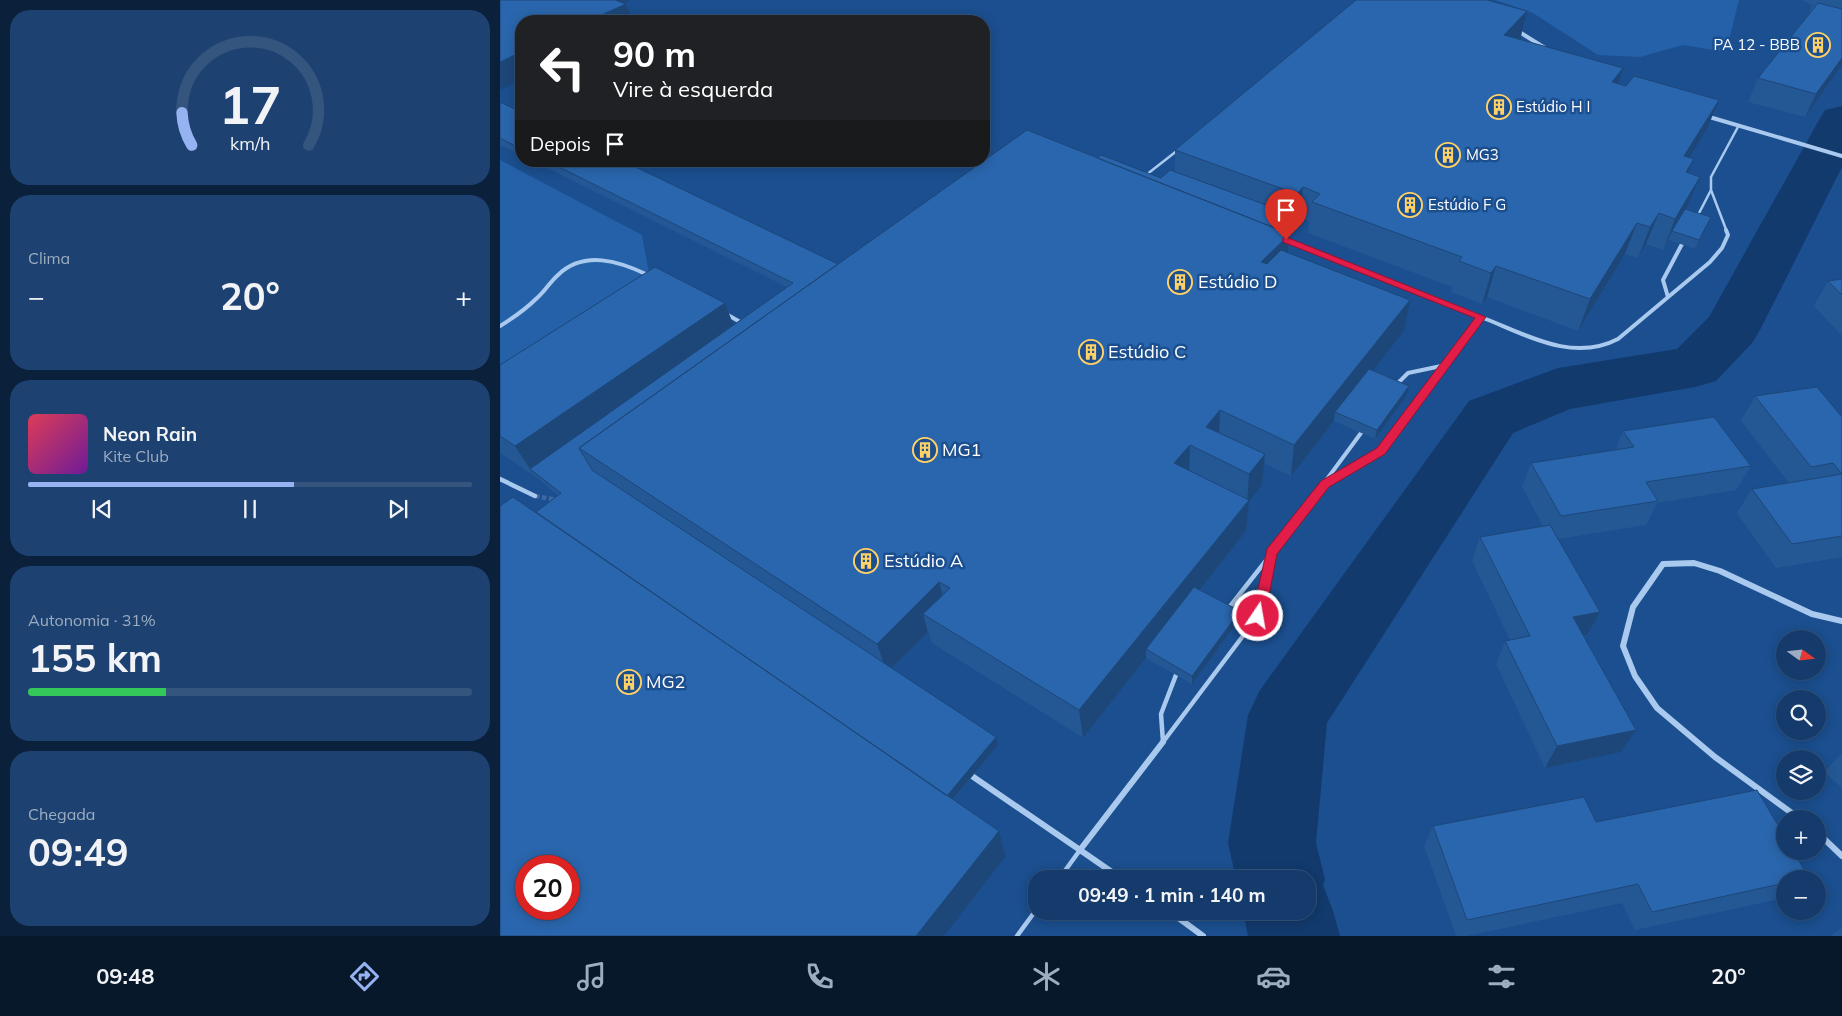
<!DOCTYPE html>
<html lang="pt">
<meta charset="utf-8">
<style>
body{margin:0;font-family:Mulish,sans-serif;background:#1d4271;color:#f1f3f6;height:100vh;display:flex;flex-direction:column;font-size:19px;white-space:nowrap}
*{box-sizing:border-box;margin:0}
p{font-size:16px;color:#9dadc1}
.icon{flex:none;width:28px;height:28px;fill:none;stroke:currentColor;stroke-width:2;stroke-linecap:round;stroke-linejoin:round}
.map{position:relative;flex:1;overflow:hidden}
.panel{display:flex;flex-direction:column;gap:10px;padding:10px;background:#0b203b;width:500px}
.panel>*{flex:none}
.banner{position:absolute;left:15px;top:15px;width:475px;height:152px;border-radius:20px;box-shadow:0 2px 12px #0003,0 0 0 1px #33557e;background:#202124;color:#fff;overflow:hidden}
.needle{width:32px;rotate:105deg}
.tools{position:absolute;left:1276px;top:630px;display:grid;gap:10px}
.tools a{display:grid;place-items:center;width:50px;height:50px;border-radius:50%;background:#143b6b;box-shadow:0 2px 12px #0003,0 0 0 1px #33557e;font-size:25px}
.speed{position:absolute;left:15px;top:855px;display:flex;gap:10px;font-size:25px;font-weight:700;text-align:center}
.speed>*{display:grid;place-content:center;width:65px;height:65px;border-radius:50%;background:#143b6b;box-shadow:0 2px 12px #0003,0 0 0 1px #33557e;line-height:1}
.speed .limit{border:8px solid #d22;background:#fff;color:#111}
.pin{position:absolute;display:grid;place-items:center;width:42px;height:42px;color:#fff;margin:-51px -21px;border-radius:50% 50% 50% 0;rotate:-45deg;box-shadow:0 0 5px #0007}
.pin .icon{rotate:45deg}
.me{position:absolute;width:55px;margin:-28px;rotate:12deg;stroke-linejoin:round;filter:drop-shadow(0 0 4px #0008)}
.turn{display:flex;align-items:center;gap:18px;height:105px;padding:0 15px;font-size:22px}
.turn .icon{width:65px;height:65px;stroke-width:2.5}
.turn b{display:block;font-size:35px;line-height:42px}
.then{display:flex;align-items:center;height:48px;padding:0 15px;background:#0003;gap:10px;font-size:19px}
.big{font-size:38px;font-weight:700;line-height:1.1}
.panel .card{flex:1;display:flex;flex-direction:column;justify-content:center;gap:8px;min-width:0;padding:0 18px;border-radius:20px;background:#1d4271}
.panel .dial{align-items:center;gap:0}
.dial svg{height:130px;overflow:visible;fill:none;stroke:#33557e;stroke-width:7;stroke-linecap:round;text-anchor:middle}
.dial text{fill:#f1f3f6;stroke:none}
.song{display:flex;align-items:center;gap:15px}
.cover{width:60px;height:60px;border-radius:8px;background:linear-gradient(135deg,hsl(350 70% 55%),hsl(280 70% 35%))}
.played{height:5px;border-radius:2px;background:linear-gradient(90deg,#95b2f1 60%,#33557e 60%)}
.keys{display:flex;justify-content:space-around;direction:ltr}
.heat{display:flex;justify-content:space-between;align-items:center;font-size:28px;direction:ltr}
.charge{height:8px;border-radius:4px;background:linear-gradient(90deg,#34c759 31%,#33557e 0)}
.trip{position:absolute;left:528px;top:870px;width:288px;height:50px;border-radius:20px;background:#143b6b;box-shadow:0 2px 12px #0003,0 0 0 1px #33557e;font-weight:700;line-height:50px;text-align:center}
.tabs{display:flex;height:80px;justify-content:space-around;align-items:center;background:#08182b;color:#9dadc1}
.tabs .icon{width:35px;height:35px}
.tabs .active{color:#95b2f1}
.tabs b{font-size:22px;color:#f1f3f6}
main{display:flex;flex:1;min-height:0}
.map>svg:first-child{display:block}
</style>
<main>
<section class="panel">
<div class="card dial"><svg viewBox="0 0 100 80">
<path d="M14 69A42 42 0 1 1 86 69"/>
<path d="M14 69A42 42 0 0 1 8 49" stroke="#95b2f1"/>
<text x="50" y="56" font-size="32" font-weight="700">17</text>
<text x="50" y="72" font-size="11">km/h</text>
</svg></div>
<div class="card"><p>Clima</p>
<div class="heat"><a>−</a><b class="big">20°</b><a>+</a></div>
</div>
<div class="card">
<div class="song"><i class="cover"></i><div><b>Neon Rain</b><p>Kite Club</p></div></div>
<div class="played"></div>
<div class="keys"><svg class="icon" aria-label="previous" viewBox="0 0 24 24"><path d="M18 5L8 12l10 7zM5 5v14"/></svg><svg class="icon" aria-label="pause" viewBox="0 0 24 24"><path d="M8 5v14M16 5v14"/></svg><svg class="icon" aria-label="next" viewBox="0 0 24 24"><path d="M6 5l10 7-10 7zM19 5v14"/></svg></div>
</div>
<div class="card"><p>Autonomia · 31%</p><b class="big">155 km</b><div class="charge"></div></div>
<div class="card"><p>Chegada</p><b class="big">09:49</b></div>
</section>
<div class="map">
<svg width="1342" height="936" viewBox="0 0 1342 936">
<rect width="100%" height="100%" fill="#1b4f8f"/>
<path fill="#2461a8" d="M995,0H1239L1226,52L1183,45L1140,57L1098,55L1033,13Z
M0,160L142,235L149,273L0,387Z"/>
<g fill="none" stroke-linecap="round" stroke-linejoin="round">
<path fill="#123a6d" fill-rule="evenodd" d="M1342,106V167L1261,328L1253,342L1216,381L1195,387L1070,409L1013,433L827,723L816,843L825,879L823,885L833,911L840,936H748L743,911H806V879H736L728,843L748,715L760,690L969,401L1058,368L1177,349L1209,317L1319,120L1325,110Z"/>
<path stroke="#3d69a0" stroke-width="4.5" stroke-dasharray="4.5 2.5" stroke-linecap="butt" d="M35,496L58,500"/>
<path stroke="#a9c9ee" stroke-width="2.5" d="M646,175L678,150
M1197,217L1211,190
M1227,232L1211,190V177L1239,125"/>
<path stroke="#a9c9ee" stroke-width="4" d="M786,240L981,317
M1168,297L1163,280L1182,244
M226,314L242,323
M0,326C13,318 26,309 37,298C45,291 50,282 58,275C84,250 119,261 148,275
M896,385L908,373L946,365
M825,484L881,451L981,317C1025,334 1072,363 1118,339L1210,262L1222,248L1228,235L1226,230
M785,536L861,433"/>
<path stroke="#a9c9ee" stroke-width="4.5" d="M728,609L786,535
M663,742L758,616L771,555
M663,742L661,714L676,675
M559,879L580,850
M517,936L536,910"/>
<path stroke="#a9c9ee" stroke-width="4" d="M1018,31L1045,48
M1206,116L1342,156"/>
<path stroke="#a9c9ee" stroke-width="4.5" d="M0,479L35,496"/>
<path stroke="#a9c9ee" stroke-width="6" d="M472,776L580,850
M1300,819L1215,757L1157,708L1135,676L1123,646L1133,607L1163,564L1194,563L1220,571L1312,614L1342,621
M1318,833L1342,856
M622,879L580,850L663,742
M669,911L703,936"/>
</g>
<path fill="#245895" d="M1302,0H1342V65L1305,117L1248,102L1258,78L1311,12H1309L1312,5Z
M1027,11L1020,39L1118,84L1207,129L1190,158L1194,159L1188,173L1187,207L1186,209L1211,217L1195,249L1169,240L1170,237L1163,250L1146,244L1138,258L1125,254L1078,331L987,297L982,304L951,292L952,287L808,233L809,222L800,218L798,219V226L790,234L789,253L904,331L873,370L909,386L907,395L875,439L834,421L791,476L764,463L762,485L749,502L746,531L700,590L740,611L739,620L692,684L646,658L583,738L432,643L428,632L392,669L496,737L498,745L453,800L499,831L506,856L444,936H0L36,512L58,495L36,477L0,453V365L233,325L287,287L33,161H123L338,264L597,158L661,178L675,172V150Z
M0,102L21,112V155L0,145Z
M1342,279V336L1314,306L1328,281Z
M1255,396L1342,417V557L1276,568L1237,513L1252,489L1289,483L1241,421Z
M1123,431L1251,466L1236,490L1157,503L1146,525L1058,539L1087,635L1084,636L1136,730L1121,752L1045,768L996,664L1005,641L1010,640L972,561L980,537L1043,526L1022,487L1031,463L1115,450Z
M1342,753V788L1324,772Z
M1096,822L1285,879V898L1135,930L1122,903L967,936H956L924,846L933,826Z
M1342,928V936H1331Z"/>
<path fill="#1d4779" d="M96,0H131L101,14Z
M126,4L133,21H88Z
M1027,11L1020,40L1004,35Z
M21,52V80L0,90V62Z
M1342,58V65L1305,117L1316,94Z
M1123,68L1114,97L1112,82Z
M1219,100L1207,129L1172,187L1184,156Z
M1194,159L1181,190L1186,172Z
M1200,177L1187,207L1173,231H1172L1163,250L1175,219Z
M803,187L800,218L798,219V226L790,234L787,264L759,293L761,262L776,242L794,222L797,194Z
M1159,213L1146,244L1138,258L1150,227Z
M1211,217L1207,226L1195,249L1199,240Z
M1137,223L1125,254L1078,331L1090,299Z
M996,266L987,297L982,304L991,273Z
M910,300L904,331L839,414L835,412L834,421L791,476L794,445Z
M225,303L237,334L30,469L15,446Z
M909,386L907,395L875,439L877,430Z
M720,410L719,441L706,427Z
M690,445L689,476L674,463Z
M765,454L762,485L749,502L746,531L651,652L646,649V658L583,738L579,710L747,503L749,474Z
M439,582L447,612L423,614L428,632L387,673L377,644Z
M740,611L739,620L692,684V676Z
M1100,612L1087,635L1062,640L1073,617Z
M1136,730L1121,752L1045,768L1057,746Z
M496,737L498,745L442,812L440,804Z
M499,831L506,856L444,936H416Z"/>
<path fill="#2a66ad" stroke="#1d4779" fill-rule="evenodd" d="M0,0H115L126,4L88,21H21V52L0,62Z
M856,0H987L1027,11L1004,35L1123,68L1112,82L1126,86L1134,76L1219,100L1184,156L1194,159L1186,172L1200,177L1175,219L1159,213L1150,227L1137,223L1090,299L996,266L991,273L959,261L962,257L812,202L820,194L803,187L797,194L675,150Z
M1318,3L1342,9V58L1316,94L1258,78Z
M0,102L21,112V149L0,138Z
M527,130L790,234L761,262L767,264L781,250L910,300L794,445L720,410L706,427L765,454L749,474L690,445L674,463L749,500L579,710L423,614L450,588L439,582L377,644L79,448Z
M601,155L661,178L670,170L799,217L785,232L597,158Z
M47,161H123L338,264L79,448L92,470L496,737L447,796L36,512L61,493L30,469L293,283Z
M1185,209L1211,217L1199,240L1172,231Z
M155,267L225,303L15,446L0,436V365Z
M1342,279V295L1328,281Z
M869,369L909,386L877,430L835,412Z
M1317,387L1342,417V474L1333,463L1311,467L1255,396Z
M1214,417L1251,466L1146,482L1158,501L1061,516L1031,463L1134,447L1123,431Z
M1342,474V536L1292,544L1252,489Z
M13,497L499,831L416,936H0V506ZM26,866H69V909H26Z
M1050,525L1100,612L1073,617L1136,730L1057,746L1005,641L1030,636L980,537Z
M694,587L740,611L692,676L646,649Z
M1257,790L1285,837V851H1293L1309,878L1285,879V883L1152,912L1138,884L967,920L933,826L1084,797L1096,822Z"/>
<path fill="#e11d48" stroke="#92132f" d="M786,237L986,317L885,454L829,487L777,554L765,616L758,622L752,616L767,549L821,481L877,448L975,318L783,242V238Z"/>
<defs>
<symbol id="building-ring" viewBox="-11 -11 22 22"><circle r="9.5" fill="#1b4f8f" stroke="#ffd166" stroke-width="1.5"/><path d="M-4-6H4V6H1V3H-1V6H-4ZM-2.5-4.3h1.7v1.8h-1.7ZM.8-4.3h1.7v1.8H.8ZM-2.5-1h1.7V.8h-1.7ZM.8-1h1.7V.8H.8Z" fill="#ffd166"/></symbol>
</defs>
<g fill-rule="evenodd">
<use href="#building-ring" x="1304" y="31" width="28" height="28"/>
<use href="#building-ring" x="985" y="93" width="28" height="28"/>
<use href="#building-ring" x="934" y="141" width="28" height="28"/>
<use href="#building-ring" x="896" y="191" width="28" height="28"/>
<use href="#building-ring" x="666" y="268" width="28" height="28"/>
<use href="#building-ring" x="577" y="338" width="28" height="28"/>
<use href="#building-ring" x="411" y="436" width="28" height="28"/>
<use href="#building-ring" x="352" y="547" width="28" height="28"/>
<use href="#building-ring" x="115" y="668" width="28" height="28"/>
</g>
<g text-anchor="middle" stroke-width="5" stroke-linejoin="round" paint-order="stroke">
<g font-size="15" fill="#fff" stroke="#1b4f8f" text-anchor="start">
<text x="1300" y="50" text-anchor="end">PA 12 - BBB</text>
<text x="1016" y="112">Estúdio H I</text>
<text x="966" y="160">MG3</text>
<text x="928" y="210">Estúdio F G</text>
</g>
<g font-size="18" fill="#fff" stroke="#1b4f8f" text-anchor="start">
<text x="698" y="288">Estúdio D</text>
<text x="608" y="358">Estúdio C</text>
<text x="442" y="456">MG1</text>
<text x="384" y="567">Estúdio A</text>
<text x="146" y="688">MG2</text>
</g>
</g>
</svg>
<div class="tools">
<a><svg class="needle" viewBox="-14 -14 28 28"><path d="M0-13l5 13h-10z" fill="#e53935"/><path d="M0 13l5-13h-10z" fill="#9dadc1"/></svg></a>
<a><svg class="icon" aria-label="search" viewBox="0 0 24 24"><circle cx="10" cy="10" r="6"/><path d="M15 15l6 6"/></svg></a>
<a><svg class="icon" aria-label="layers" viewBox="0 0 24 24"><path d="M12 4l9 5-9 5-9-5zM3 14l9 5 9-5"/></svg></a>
<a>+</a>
<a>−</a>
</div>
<div class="speed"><div class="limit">20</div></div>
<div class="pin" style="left:786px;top:240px;background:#d93025"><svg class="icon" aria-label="arrive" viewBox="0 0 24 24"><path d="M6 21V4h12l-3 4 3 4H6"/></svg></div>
<svg class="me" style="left:758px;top:616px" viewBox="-20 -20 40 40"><circle r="17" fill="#e11d48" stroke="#fff" stroke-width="3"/><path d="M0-11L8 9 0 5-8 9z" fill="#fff"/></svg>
<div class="trip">09:49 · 1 min · 140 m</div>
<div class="banner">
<div class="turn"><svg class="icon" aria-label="left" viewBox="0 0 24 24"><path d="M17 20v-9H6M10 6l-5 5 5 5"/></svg><div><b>90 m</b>Vire à esquerda</div></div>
<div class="then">Depois<svg class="icon" aria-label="arrive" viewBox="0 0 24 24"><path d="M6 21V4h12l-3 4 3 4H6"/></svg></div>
</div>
</div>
</main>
<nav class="tabs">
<b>09:48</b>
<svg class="icon active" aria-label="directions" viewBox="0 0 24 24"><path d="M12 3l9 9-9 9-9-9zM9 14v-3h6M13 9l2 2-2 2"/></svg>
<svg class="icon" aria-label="music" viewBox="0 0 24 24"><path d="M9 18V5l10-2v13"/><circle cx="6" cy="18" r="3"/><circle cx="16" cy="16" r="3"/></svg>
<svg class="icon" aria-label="phone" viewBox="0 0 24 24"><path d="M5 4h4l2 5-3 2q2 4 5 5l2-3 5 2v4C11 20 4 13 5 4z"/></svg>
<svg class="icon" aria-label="climate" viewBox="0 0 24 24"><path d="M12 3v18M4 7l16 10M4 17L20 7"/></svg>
<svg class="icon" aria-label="car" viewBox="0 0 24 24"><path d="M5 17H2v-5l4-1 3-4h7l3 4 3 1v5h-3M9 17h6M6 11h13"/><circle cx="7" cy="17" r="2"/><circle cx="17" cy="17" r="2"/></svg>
<svg class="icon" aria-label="filters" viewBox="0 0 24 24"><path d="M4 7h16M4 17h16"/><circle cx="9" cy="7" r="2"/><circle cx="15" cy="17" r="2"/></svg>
<b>20°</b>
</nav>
